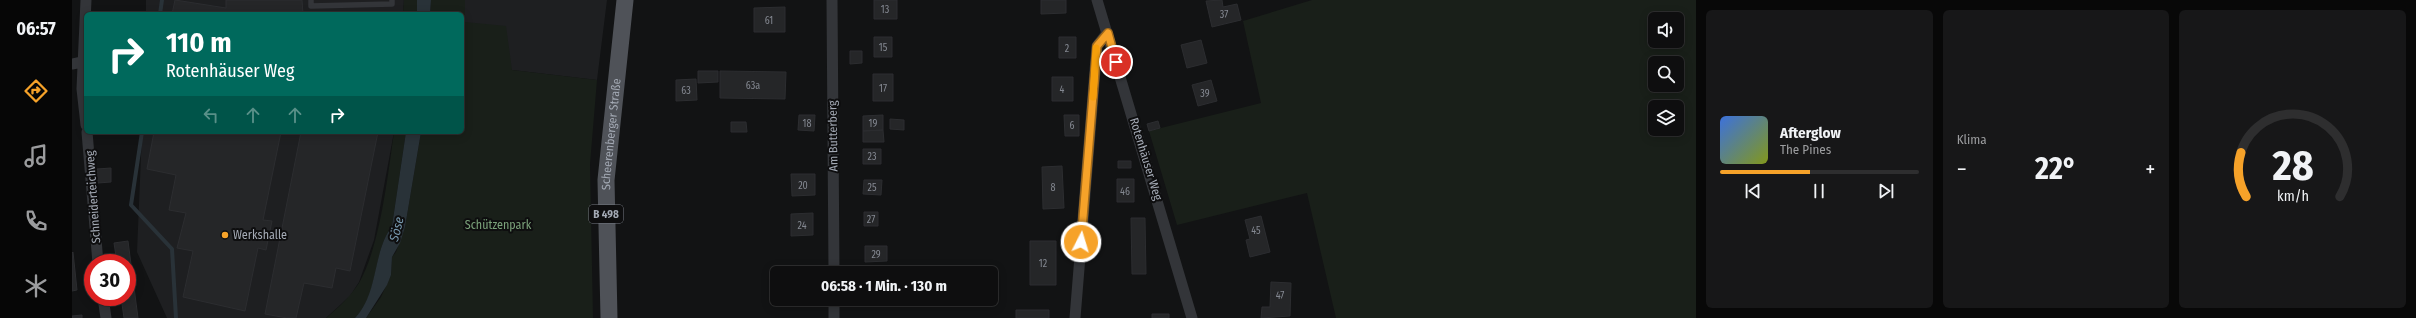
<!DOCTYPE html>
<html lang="de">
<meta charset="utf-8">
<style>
body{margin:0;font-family:"Fira Sans Condensed",sans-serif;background:#171718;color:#f1f3f6;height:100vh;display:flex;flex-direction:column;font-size:15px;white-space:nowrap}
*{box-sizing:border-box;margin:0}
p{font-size:13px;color:#9b9c9e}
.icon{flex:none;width:22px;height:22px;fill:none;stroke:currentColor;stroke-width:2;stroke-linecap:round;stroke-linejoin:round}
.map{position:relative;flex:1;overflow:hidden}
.side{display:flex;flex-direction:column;gap:10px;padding:10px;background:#080808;width:720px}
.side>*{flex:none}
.hud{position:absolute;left:12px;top:12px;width:380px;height:122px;border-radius:6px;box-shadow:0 2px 10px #0003,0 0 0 1px #2e2e2f;background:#00695c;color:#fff;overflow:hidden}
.buttons{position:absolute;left:1576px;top:12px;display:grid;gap:8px}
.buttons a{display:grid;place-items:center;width:36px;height:36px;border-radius:6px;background:#0e0e0f;box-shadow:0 2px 10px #0003,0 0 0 1px #2e2e2f;font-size:20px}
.speed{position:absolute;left:12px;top:254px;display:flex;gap:8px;font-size:20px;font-weight:700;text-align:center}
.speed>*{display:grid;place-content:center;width:52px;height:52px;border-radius:50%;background:#0e0e0f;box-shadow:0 2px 10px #0003,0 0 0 1px #2e2e2f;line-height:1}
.speed .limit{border:6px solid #d22;background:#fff;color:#111}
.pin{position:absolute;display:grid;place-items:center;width:34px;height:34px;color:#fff;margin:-17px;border:2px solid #fff;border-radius:50%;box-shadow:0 1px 4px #0007}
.me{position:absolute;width:44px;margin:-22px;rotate:5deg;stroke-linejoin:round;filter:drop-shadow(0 0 3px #0008)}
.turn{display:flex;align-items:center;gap:14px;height:84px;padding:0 16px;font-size:18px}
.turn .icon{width:52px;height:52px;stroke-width:2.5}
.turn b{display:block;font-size:28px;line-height:34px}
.lanes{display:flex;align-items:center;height:38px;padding:0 16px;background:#0003;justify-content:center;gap:20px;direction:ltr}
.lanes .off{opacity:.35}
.big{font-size:30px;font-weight:700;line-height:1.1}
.side .tile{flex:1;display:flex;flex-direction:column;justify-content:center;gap:6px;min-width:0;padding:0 14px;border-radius:6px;background:#171718}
.side .dial{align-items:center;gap:0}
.dial svg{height:104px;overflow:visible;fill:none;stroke:#2e2e2f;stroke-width:7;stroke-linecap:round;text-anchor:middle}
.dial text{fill:#f1f3f6;stroke:none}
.song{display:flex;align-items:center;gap:12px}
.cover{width:48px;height:48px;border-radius:6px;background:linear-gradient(135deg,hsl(220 70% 55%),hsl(70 70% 35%))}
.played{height:4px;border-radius:2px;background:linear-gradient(90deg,#f6a229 45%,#2e2e2f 45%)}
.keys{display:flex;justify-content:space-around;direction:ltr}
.heat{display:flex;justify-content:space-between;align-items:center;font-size:22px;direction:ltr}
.side .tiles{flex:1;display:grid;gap:10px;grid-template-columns:repeat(3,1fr)}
.trip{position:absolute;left:698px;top:266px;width:228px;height:40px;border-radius:6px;background:#0e0e0f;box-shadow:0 2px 10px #0003,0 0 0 1px #2e2e2f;font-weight:700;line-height:40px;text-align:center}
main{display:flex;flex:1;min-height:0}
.tab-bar{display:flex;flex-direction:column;width:72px;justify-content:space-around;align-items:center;background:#060606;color:#9b9c9e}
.tab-bar .icon{width:28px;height:28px}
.tab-bar .active{color:#f6a229}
.tab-bar b{font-size:18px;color:#f1f3f6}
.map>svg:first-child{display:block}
</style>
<main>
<nav class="tab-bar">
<b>06:57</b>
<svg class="icon active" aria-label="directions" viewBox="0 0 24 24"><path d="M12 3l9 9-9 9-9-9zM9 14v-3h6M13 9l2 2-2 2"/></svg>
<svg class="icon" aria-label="music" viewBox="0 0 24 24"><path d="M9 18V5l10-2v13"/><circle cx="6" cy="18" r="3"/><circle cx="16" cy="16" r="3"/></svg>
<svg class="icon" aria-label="phone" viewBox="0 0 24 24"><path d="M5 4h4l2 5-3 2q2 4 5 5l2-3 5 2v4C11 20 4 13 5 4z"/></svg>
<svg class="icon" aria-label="climate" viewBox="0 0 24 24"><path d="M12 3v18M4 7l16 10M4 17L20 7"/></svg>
</nav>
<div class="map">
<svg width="1624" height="318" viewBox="0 0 1624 318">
<rect width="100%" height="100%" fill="#121314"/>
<path fill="#1e1f21" d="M74,0H332L331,14H74Z
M393,0H535L525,80L440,70L393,22Z
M70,132H322L302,240L287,282L278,296L254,318H95L65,252Z"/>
<path fill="#191f19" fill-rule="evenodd" d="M332,0H345V14H331Z
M359,0H393V22L434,26L440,70L525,80L518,164L521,318H294L309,297L319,275L320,257L324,252L333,227L349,132H390V14H358Z
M1240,0H1624V318H1264L1235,193L1105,225L1077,131L1189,103L1171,21ZM1583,19H1605V41H1583ZM1583,63H1605V85H1583ZM1583,107H1605V129H1583Z
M322,132H334L320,226C300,253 308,293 283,318H254C266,308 278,297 287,283C308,247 316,174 322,132Z"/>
<path fill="#293238" d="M345,0H359L358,14H345Z
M334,132H349L333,227L328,243L320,257L319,275L315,285L294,318H283C307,293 300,253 320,226Z"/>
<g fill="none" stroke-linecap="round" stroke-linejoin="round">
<path stroke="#293238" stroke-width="4" d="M88,14L90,0
M70,132L59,205L100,249L104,318"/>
</g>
<path fill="#252628" stroke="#2c2d30" d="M103,0L154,8V0H230L231,14H100Z
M802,0H825V19H802Z
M969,0H994V13L969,14Z
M1150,0L1151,7L1165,4L1169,20L1140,27L1134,1Z
M713,7V32H682V8Z
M802,37H820V57H802Z
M987,37H1004V58H987Z
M1129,40L1135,63L1115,68L1109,45Z
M778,51H790V63L778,64Z
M626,71H646V82L626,83Z
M648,71L714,72L713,99L648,98Z
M801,74H821V101H801Z
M980,77H1001V101H980Z
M624,79L625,100L604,101V80Z
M1139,80L1145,101L1126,106L1120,85Z
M727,115H743L742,131L726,130Z
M811,115V130L791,131V116Z
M992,115H1007V136H993Z
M818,119L832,120V130L818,129Z
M1086,121L1088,128L1077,131L1075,124Z
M659,122H674L675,132H659Z
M811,130L812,142H791V131Z
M82,132H209L191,220L200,221L194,250L186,248L173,311L111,297L121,251L105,248L114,213L97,210L104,175L75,169Z
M229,132H306L278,271L264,268L260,288L232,283L224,318H215L193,314Z
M791,149H809V164H791Z
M1046,161H1059V168H1046Z
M990,166L992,208L971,209L970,167Z
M39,168V182L26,183L25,169Z
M719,174H743V195L720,196Z
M1045,179H1062V202H1045Z
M792,180H810L809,195L791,194Z
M792,212H806V226H792Z
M741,213V235L719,236V214Z
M1189,216L1198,252L1178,257L1174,240L1178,239L1173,220Z
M1059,218H1073L1074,274H1060Z
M1019,238H1027V244H1019Z
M56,241L66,318H52L49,297H55V263H45L42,243Z
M958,241H984V285H958Z
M793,246H815V261L793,262Z
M1,252L5,290L0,291V253Z
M724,267L743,268L742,273H723Z
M801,271L823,272V273H801Z
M1199,282L1219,283L1218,316L1189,318L1190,307H1198Z
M944,310H977V318H944Z
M1080,314H1097V318H1080Z
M10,315V318H0V316Z"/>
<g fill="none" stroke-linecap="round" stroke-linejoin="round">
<path stroke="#333539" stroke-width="5.5" d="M239,0V6L320,4V0"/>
<path stroke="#333539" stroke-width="11" d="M760,0L762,273
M1025,0L1120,318
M0,64L10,62
M14,125L10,89L14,0
M15,132L26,263
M31,297L34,318
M762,299V318
M1003,318L1025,46L1035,33"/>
<path stroke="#4f5258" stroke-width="17" id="s1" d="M537,318L534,180L553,0"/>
</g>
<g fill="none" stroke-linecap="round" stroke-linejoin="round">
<defs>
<path id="route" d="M1009,242L1025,46L1036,33L1044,62"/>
</defs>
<use href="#route" stroke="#a0691b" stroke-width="10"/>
<use href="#route" stroke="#f6a229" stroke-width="7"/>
<path stroke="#f59e0b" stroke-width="7" d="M1021,97L1024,48"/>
</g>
<circle fill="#f6a229" stroke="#0e0e0f" stroke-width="1.5" cx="153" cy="235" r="4"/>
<g text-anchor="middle" stroke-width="4" stroke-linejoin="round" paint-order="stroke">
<g font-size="10" fill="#848891">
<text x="813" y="13">13</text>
<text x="1152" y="18">37</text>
<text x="697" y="24">61</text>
<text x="811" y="51">15</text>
<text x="995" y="52">2</text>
<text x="681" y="89">63a</text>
<text x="811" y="92">17</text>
<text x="990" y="93">4</text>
<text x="614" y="94">63</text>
<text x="1133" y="97">39</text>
<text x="735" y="127">18</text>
<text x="801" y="127">19</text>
<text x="1000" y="129">6</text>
<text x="800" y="160">23</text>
<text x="731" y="189">20</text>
<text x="800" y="191">25</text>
<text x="981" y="191">8</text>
<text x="1053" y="195">46</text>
<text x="799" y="223">27</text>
<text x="730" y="229">24</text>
<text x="1184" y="234">45</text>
<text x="804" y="258">29</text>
<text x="971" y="267">12</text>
<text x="1208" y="299">47</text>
</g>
<rect fill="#0e0e0f" stroke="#777b83" stroke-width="1" x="517" y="205" width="34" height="18" rx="3"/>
<g font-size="11" font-weight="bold" fill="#a4aab5">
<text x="534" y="218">B 498</text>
</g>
<g font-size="12" fill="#a4aab5" stroke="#0e0e0f">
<text dy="4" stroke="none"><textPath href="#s1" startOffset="184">Scheerenberger Straße</textPath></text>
<text transform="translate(761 136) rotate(-91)" y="4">Am Butterberg</text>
<text transform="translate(1074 159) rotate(73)" y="4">Rotenhäuser Weg</text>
<text transform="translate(21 197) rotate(-94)" y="4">Schneiderteichweg</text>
</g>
<g font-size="12" fill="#7aa17a" stroke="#0e0e0f">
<text x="426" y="229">Schützenpark</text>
</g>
<g font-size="12" fill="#a4aab5" stroke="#0e0e0f" text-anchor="start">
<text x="161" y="239">Werkshalle</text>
</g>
<g font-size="13" font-style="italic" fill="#799bb1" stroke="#0e0e0f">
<text transform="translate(324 229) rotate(-76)" y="5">Söse</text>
</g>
</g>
</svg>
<div class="buttons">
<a><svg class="icon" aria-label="sound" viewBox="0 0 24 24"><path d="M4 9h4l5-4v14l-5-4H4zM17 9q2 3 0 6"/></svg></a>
<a><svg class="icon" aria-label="search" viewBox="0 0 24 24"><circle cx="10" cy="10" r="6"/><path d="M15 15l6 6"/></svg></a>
<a><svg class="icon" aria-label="layers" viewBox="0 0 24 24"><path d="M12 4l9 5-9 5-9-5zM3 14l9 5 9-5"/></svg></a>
</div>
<div class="speed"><div class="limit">30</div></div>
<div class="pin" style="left:1044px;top:62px;background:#d93025"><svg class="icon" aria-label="arrive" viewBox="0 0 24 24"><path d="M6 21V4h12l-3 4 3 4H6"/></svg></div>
<svg class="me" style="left:1009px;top:242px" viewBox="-20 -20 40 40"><circle r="17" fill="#f6a229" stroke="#fff" stroke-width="3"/><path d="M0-11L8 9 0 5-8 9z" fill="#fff"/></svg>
<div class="trip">06:58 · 1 Min. · 130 m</div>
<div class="hud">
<div class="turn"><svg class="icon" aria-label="right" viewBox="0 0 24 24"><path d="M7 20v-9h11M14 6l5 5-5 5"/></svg><div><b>110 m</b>Rotenhäuser Weg</div></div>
<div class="lanes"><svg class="icon off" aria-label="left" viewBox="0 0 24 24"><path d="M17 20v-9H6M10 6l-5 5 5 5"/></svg><svg class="icon off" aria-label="ahead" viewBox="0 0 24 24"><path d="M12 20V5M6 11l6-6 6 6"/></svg><svg class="icon off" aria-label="ahead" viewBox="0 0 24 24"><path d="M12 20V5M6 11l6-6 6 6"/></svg><svg class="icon" aria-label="right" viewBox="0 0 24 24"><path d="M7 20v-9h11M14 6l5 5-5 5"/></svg></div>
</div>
</div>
<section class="side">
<div class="tiles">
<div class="tile">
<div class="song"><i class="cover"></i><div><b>Afterglow</b><p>The Pines</p></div></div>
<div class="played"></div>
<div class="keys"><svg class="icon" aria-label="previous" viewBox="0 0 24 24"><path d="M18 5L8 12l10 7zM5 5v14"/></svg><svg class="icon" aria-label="pause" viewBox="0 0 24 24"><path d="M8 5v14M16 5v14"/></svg><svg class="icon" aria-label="next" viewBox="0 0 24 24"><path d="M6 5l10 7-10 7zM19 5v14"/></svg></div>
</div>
<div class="tile"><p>Klima</p>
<div class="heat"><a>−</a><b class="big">22°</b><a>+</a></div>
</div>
<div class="tile dial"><svg viewBox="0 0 100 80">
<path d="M14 69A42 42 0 1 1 86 69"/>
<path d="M14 69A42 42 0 0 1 10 35" stroke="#f6a229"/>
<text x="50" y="56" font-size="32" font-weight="700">28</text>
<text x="50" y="72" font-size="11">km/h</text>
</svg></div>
</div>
</section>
</main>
